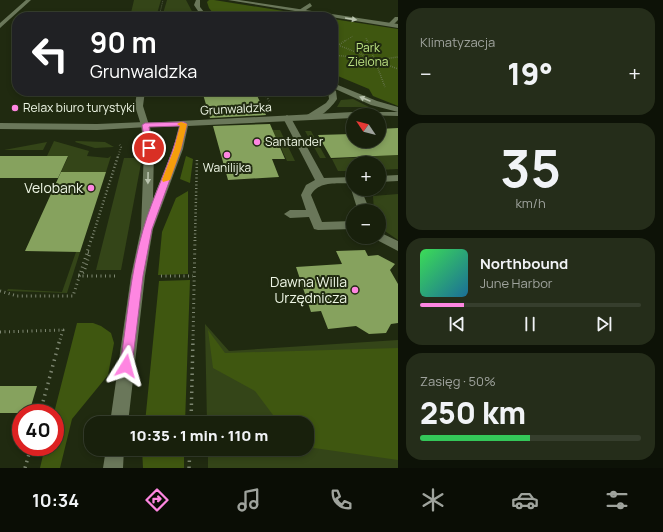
<!DOCTYPE html>
<html lang="pl">
<meta charset="utf-8">
<style>
body{margin:0;font-family:Manrope,sans-serif;background:#252d1a;color:#f1f3f6;height:100vh;display:flex;flex-direction:column;font-size:15px;white-space:nowrap}
*{box-sizing:border-box;margin:0}
p{font-size:13px;color:#9fa39d}
.icon{flex:none;width:22px;height:22px;fill:none;stroke:currentColor;stroke-width:2;stroke-linecap:round;stroke-linejoin:round}
.map{position:relative;flex:1;overflow:hidden}
.side{display:flex;flex-direction:column;gap:8px;padding:8px;background:#0d1207;width:265px}
.side>*{flex:none}
.hud{position:absolute;left:12px;top:12px;width:326px;height:84px;border-radius:16px;box-shadow:0 2px 6px #0003,0 0 0 1px #363e2d;background:#202124;color:#fff;overflow:hidden}
.needle{width:26px;rotate:305deg}
.fabs{position:absolute;left:346px;top:108px;display:grid;gap:8px}
.fabs a{display:grid;place-items:center;width:40px;height:40px;border-radius:50%;background:#18200c;box-shadow:0 2px 6px #0003,0 0 0 1px #363e2d;font-size:20px}
.speed{position:absolute;left:12px;top:404px;display:flex;gap:8px;font-size:20px;font-weight:700;text-align:center}
.speed>*{display:grid;place-content:center;width:52px;height:52px;border-radius:50%;background:#18200c;box-shadow:0 2px 6px #0003,0 0 0 1px #363e2d;line-height:1}
.speed .limit{border:6px solid #d22;background:#fff;color:#111}
.pin{position:absolute;display:grid;place-items:center;width:34px;height:34px;color:#fff;margin:-17px;border:2px solid #fff;border-radius:50%;box-shadow:0 1px 4px #0007}
.me{position:absolute;width:44px;margin:-22px;rotate:8deg;stroke-linejoin:round;filter:drop-shadow(0 0 3px #0008)}
.turn{display:flex;align-items:center;gap:14px;height:84px;padding:0 12px;font-size:18px}
.turn .icon{width:52px;height:52px;stroke-width:2.5}
.turn b{display:block;font-size:28px;line-height:34px}
.big{font-size:30px;font-weight:800;line-height:1.1}
.side .card{flex:1;display:flex;flex-direction:column;justify-content:center;gap:6px;min-width:0;padding:0 14px;border-radius:16px;background:#252d1a}
.side .dial{align-items:center;gap:0}
.dial b{font-size:52px;line-height:1}
.song{display:flex;align-items:center;gap:12px}
.cover{width:48px;height:48px;border-radius:6px;background:linear-gradient(135deg,hsl(130 70% 55%),hsl(200 70% 35%))}
.played{height:4px;border-radius:2px;background:linear-gradient(90deg,#fe86e1 20%,#363e2d 20%)}
.keys{display:flex;justify-content:space-around;direction:ltr}
.heat{display:flex;justify-content:space-between;align-items:center;font-size:22px;direction:ltr}
.charge{height:6px;border-radius:3px;background:linear-gradient(90deg,#34c759 50%,#363e2d 0)}
.trip{position:absolute;left:84px;top:416px;width:230px;height:40px;border-radius:16px;background:#18200c;box-shadow:0 2px 6px #0003,0 0 0 1px #363e2d;font-weight:800;line-height:40px;text-align:center}
.tabs{display:flex;height:64px;justify-content:space-around;align-items:center;background:#0a0d05;color:#9fa39d}
.tabs .icon{width:28px;height:28px}
.tabs .selected{color:#fe86e1}
.tabs b{font-size:18px;color:#f1f3f6}
main{display:flex;flex:1;min-height:0}
.map>svg:first-child{display:block}
</style>
<main>
<div class="map">
<svg width="398" height="468" viewBox="0 0 398 468">
<rect width="100%" height="100%" fill="#202a10"/>
<path fill="#344518" d="M134,0H161L156,17H130Z
M167,0H186L195,17H162Z
M353,99L369,107H337L341,100Z
M266,130H280L295,161H287L276,137H269Z
M305,131H311L326,158H320Z
M54,141L89,151L87,156L108,158L111,156L106,172H61L68,157L47,156Z
M76,141L105,142L114,147L95,148L75,142Z
M47,142L43,150H4Z
M398,155V169L379,170V163H353V171H338L332,159L364,157L365,160H370L368,156Z
M124,158H142L121,270H96Z
M398,194V240L379,227V211H374L373,196Z
M76,252H80L67,293L7,291L8,289L62,292Z
M205,324L229,351L398,340V468H208V449H307V423H207Z"/>
<path fill="#3f5710" d="M209,0H214L321,17H216L209,8L207,2Z
M333,19L398,29V106L373,96L369,89L333,74Z
M186,156L193,159L190,183L180,179Z
M188,191V274L158,275L162,232L176,198Z
M190,280L185,423H145L159,281Z
M77,323H93L101,326L111,333L114,343L108,375L72,419L60,468H40L45,447H55L54,413Z
M208,330L225,353L398,348V460L307,447V423H279L255,391L213,368Z
M142,449H184V468H143Z"/>
<path fill="#86a25e" d="M202,91H255L266,115L210,118Z
M270,124L285,159H272L279,177L228,180L213,126Z
M398,128V155L331,158L318,135L352,134L349,130L353,129V141H379V129Z
M0,156H68L58,178H0Z
M61,172H106L80,252L25,251Z
M365,250L368,256L378,255L395,264L390,270L398,284V323L391,324L386,333L369,334L356,326L328,329L321,311L311,312L296,267L342,264L336,251Z
M0,386H37L29,413H0Z"/>
<g fill="none" stroke-linecap="round" stroke-linejoin="round">
<path stroke="#7d8671" stroke-width="1" stroke-dasharray="0.5 1.5" stroke-linecap="butt" d="M159,17L163,0
M366,38L367,41
M345,41L353,36"/>
<path stroke="#7d8671" stroke-width="1.5" stroke-dasharray="0.5 1.5" stroke-linecap="butt" d="M367,40L385,87
M333,43L398,69
M333,49L346,40
M333,55L370,59
M375,60L398,57
M264,91L265,93"/>
<path stroke="#7d8671" stroke-width="2" stroke-dasharray="0.5 2" stroke-linecap="butt" d="M264,92L269,101
M118,157L121,147L119,144"/>
<path stroke="#7d8671" stroke-width="2.5" stroke-dasharray="1 2.5" stroke-linecap="butt" d="M92,238L118,156
M195,238L197,158"/>
<path stroke="#7d8671" stroke-width="3" stroke-dasharray="1 3.5" stroke-linecap="butt" d="M79,275L84,272L90,253L86,252
M78,276H116
M161,276H193
M0,291L17,296H73L92,237
M0,332L63,330L60,340
M193,340L195,237"/>
<path stroke="#7d8671" stroke-width="3.5" stroke-dasharray="1.5 4.5" stroke-linecap="butt" d="M40,413L60,339
M191,423L193,339
M25,468L31,447
M189,468L190,449"/>
<path fill="#6a775a" fill-rule="evenodd" d="M310,3L312,6L303,12H299V10Z
M395,17H398V20L392,26H388V24Z
M137,91H145L143,106L149,125L148,127L145,128L141,125L135,106Z
M287,115L291,118L324,178L353,177V183C338,184 319,180 311,195L322,222L353,221V229L318,230L314,229L309,217L290,218L284,214L290,210H306L301,195L306,185L315,180L283,118Z
M398,175V181L379,182V176Z
M353,187V189H361L370,211H358L351,189Z
M379,232L398,241V251L375,239L374,237H379Z"/>
<path fill="#6a775a" fill-rule="evenodd" d="M26,0H31L0,28V23Z
M196,0H200V7L208,17H202L194,5Z
M228,0H239L398,24V28Z
M333,83L377,101L398,107V112L371,105L333,88Z
M333,89L336,91L337,99C332,107 318,121 307,119V115L326,103L329,99L328,91H333Z
M145,122L149,125L148,127L97,130L0,129V123L97,124Z"/>
<path fill="#6a775a" fill-rule="evenodd" d="M353,112L357,115H353V118L188,126L183,149L153,229L145,276L128,423H110L131,276L141,229L144,148L141,125L142,123ZM179,126L173,149L153,199L154,148L150,127Z
M365,112H398V116L361,115Z
M106,449H124L123,468H103Z"/>
</g>
<defs><path id="oneway-solid" d="M-6-.8H1V-3.2L6.5 0L1 3.2V.8H-6Z"/></defs>
<g fill="#b9c3ad">
<use href="#oneway-solid" transform="translate(351 19) rotate(9)"/>
<use href="#oneway-solid" transform="translate(365 99) rotate(-157)"/>
<use href="#oneway-solid" transform="translate(148 178) rotate(91)"/>
</g>
<path fill="#fe86e1" stroke="#a55792" d="M184,122L187,124L181,149L152,229L143,276L132,366L131,370L126,371L122,370L120,366C127,321 130,274 143,230C153,195 171,162 180,126L149,127L153,148L149,151L146,148L142,125L145,123Z"/>
<path fill="#f59e0b" d="M181,122L187,124L181,149L170,180L163,182L162,180L174,149L180,126L177,124Z"/>
<g fill="#fe86e1" stroke="#202a10" stroke-width="1.5">
<circle cx="15" cy="108" r="4"/>
<circle cx="257" cy="142" r="4"/>
<circle cx="227" cy="155" r="4"/>
<circle cx="91" cy="188" r="4"/>
<circle cx="355" cy="290" r="4"/>
</g>
<g text-anchor="middle" stroke-width="4" stroke-linejoin="round" paint-order="stroke">
<g font-size="12" fill="#bce283" stroke="#202a10">
<text x="368" y="52">Park<tspan x="368" dy="14">Zielona</tspan></text>
</g>
<g font-size="12" fill="#eef6e5" stroke="#202a10" text-anchor="start">
<text x="23" y="112">Relax biuro turystyki</text>
<text x="265" y="146">Santander</text>
<text x="227" y="172" text-anchor="middle">Wanilijka</text>
</g>
<g font-size="12" fill="#eef6e5" stroke="#202a10">
<text transform="translate(236 109) rotate(-3)" y="4">Grunwaldzka</text>
</g>
<g font-size="14" fill="#eef6e5" stroke="#202a10" text-anchor="end">
<text x="83" y="193">Velobank</text>
<text x="347" y="287">Dawna Willa<tspan x="347" dy="16">Urzędnicza</tspan></text>
</g>
</g>
</svg>
<div class="fabs">
<a><svg class="needle" viewBox="-14 -14 28 28"><path d="M0-13l5 13h-10z" fill="#e53935"/><path d="M0 13l5-13h-10z" fill="#9fa39d"/></svg></a>
<a>+</a>
<a>−</a>
</div>
<div class="speed"><div class="limit">40</div></div>
<div class="pin" style="left:149px;top:148px;background:#d93025"><svg class="icon" aria-label="arrive" viewBox="0 0 24 24"><path d="M6 21V4h12l-3 4 3 4H6"/></svg></div>
<svg class="me" style="left:126px;top:366px" viewBox="-20 -20 40 40"><path d="M0-17L14 15 0 8-14 15z" fill="#fe86e1" stroke="#fff" stroke-width="4"/></svg>
<div class="trip">10:35 · 1 min · 110 m</div>
<div class="hud">
<div class="turn"><svg class="icon" aria-label="left" viewBox="0 0 24 24"><path d="M17 20v-9H6M10 6l-5 5 5 5"/></svg><div><b>90 m</b>Grunwaldzka</div></div>
</div>
</div>
<section class="side">
<div class="card"><p>Klimatyzacja</p>
<div class="heat"><a>−</a><b class="big">19°</b><a>+</a></div>
</div>
<div class="card dial"><b>35</b><p>km/h</p></div>
<div class="card">
<div class="song"><i class="cover"></i><div><b>Northbound</b><p>June Harbor</p></div></div>
<div class="played"></div>
<div class="keys"><svg class="icon" aria-label="previous" viewBox="0 0 24 24"><path d="M18 5L8 12l10 7zM5 5v14"/></svg><svg class="icon" aria-label="pause" viewBox="0 0 24 24"><path d="M8 5v14M16 5v14"/></svg><svg class="icon" aria-label="next" viewBox="0 0 24 24"><path d="M6 5l10 7-10 7zM19 5v14"/></svg></div>
</div>
<div class="card"><p>Zasięg · 50%</p><b class="big">250 km</b><div class="charge"></div></div>
</section>
</main>
<nav class="tabs">
<b>10:34</b>
<svg class="icon selected" aria-label="directions" viewBox="0 0 24 24"><path d="M12 3l9 9-9 9-9-9zM9 14v-3h6M13 9l2 2-2 2"/></svg>
<svg class="icon" aria-label="music" viewBox="0 0 24 24"><path d="M9 18V5l10-2v13"/><circle cx="6" cy="18" r="3"/><circle cx="16" cy="16" r="3"/></svg>
<svg class="icon" aria-label="phone" viewBox="0 0 24 24"><path d="M5 4h4l2 5-3 2q2 4 5 5l2-3 5 2v4C11 20 4 13 5 4z"/></svg>
<svg class="icon" aria-label="climate" viewBox="0 0 24 24"><path d="M12 3v18M4 7l16 10M4 17L20 7"/></svg>
<svg class="icon" aria-label="car" viewBox="0 0 24 24"><path d="M5 17H2v-5l4-1 3-4h7l3 4 3 1v5h-3M9 17h6M6 11h13"/><circle cx="7" cy="17" r="2"/><circle cx="17" cy="17" r="2"/></svg>
<svg class="icon" aria-label="filters" viewBox="0 0 24 24"><path d="M4 7h16M4 17h16"/><circle cx="9" cy="7" r="2"/><circle cx="15" cy="17" r="2"/></svg>
</nav>
